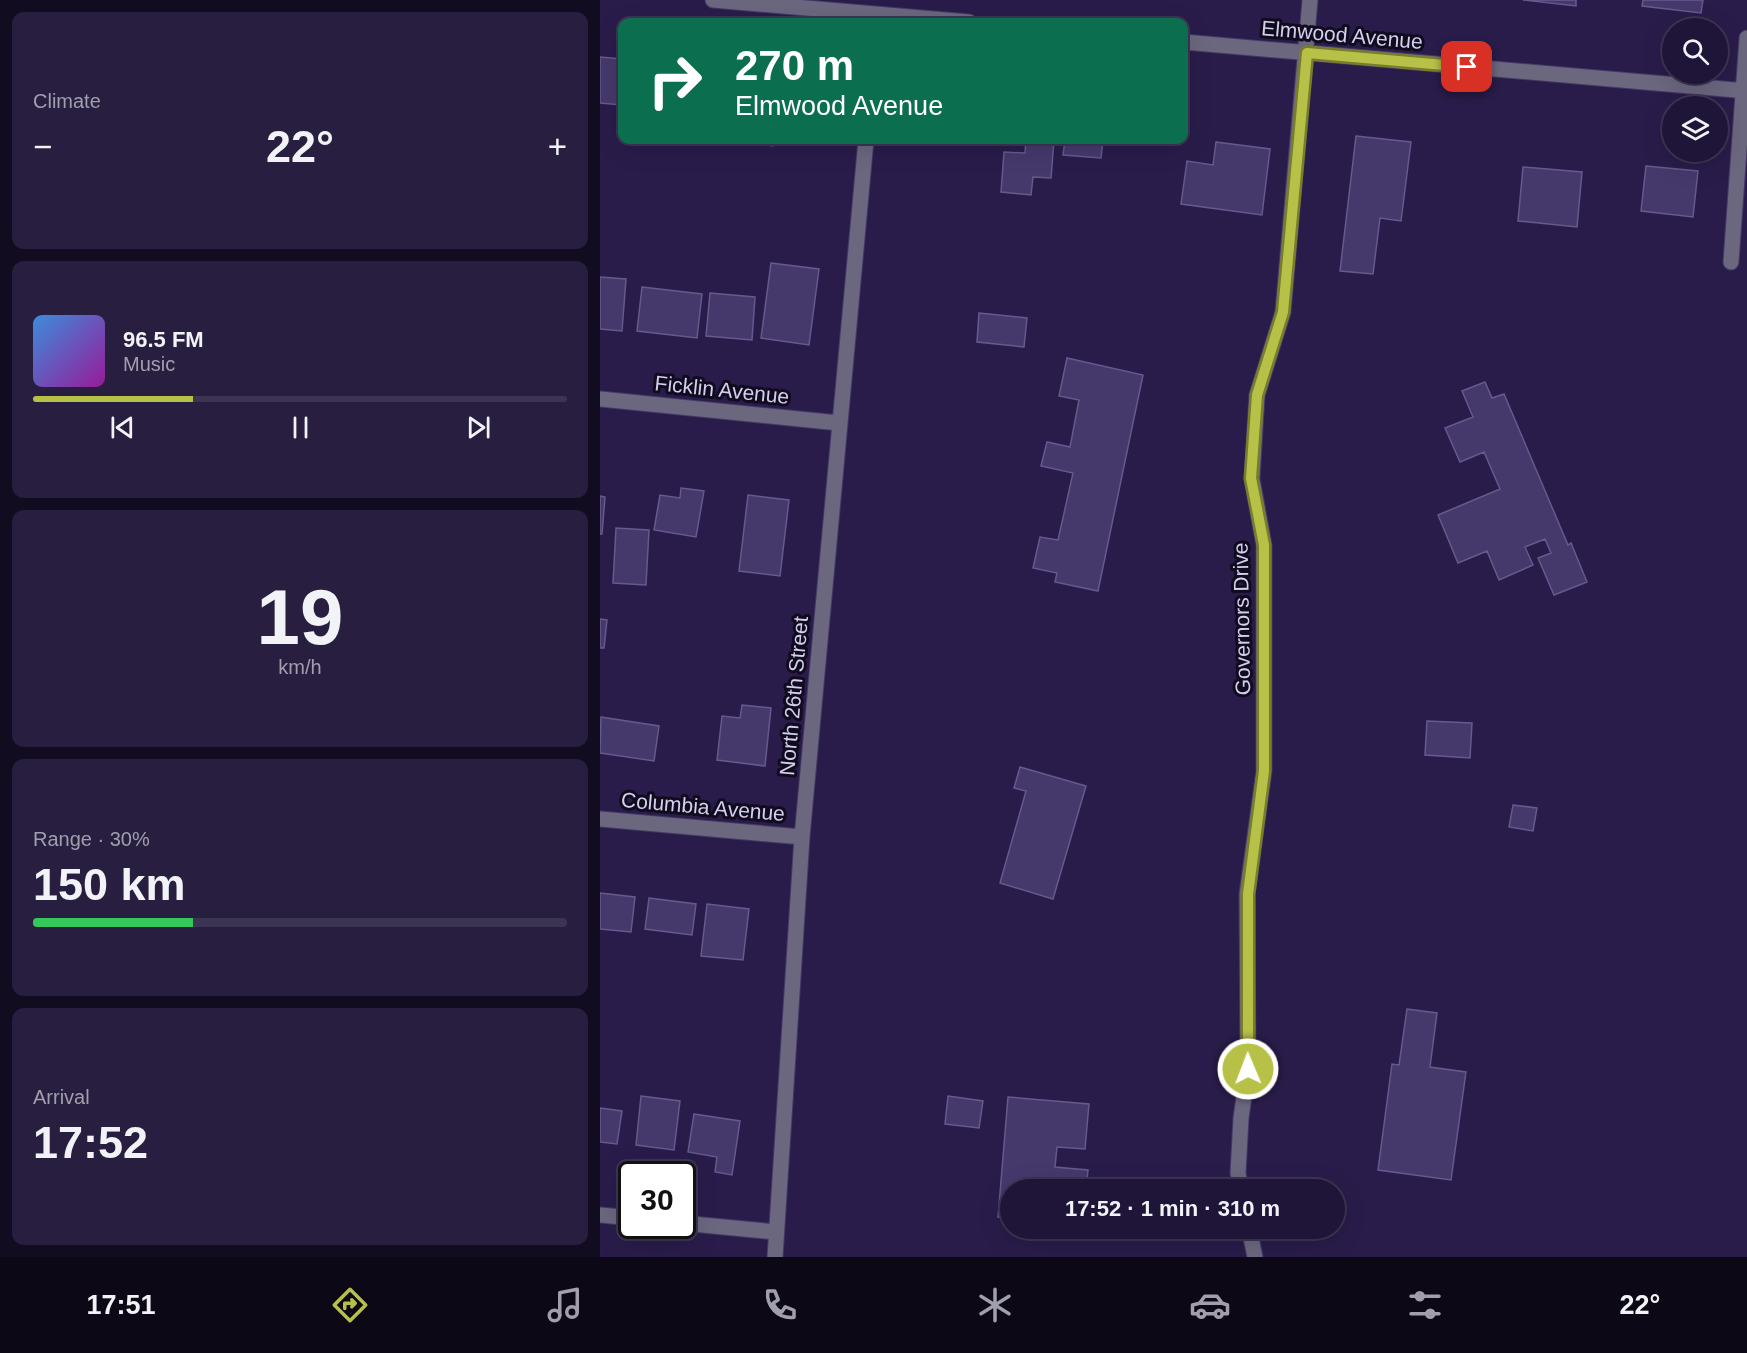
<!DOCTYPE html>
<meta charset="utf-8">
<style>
body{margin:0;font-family:Arial,sans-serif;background:#271e40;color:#f1f3f6;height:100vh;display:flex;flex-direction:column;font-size:22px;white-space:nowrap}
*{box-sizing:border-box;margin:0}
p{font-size:20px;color:#a19fae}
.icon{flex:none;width:33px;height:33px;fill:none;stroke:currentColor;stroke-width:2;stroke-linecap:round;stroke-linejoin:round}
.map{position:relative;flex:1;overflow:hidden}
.details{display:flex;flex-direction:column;gap:12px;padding:12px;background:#110c1f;width:600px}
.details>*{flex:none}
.top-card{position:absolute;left:18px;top:18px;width:570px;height:126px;border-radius:12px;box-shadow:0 6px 24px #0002,0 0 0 2px #3c3453;background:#0b6e4f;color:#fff;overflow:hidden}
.tools{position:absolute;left:1062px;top:18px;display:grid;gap:12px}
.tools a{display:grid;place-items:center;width:66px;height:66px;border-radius:50%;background:#1f1538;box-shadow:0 6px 24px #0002,0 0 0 2px #3c3453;font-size:30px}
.speed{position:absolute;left:18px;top:1161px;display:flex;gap:12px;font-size:30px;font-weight:700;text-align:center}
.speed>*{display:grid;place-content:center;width:78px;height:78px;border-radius:50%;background:#1f1538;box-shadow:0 6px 24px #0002,0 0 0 2px #3c3453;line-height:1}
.speed .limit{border:3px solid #111;border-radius:9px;background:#fff;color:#111}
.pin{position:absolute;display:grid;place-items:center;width:51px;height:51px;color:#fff;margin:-26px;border-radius:12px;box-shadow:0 3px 9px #0006}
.me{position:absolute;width:66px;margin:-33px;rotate:359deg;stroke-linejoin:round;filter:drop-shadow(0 0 4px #0008)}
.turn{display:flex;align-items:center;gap:21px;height:126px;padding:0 18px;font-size:27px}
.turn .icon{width:78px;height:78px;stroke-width:2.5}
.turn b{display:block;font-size:42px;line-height:51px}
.big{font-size:45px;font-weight:800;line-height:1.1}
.details .tile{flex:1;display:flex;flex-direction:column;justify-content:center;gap:9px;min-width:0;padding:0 21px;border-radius:12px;background:#271e40}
.details .dial{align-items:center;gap:0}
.dial b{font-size:78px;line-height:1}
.song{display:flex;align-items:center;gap:18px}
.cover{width:72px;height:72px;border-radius:9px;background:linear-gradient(135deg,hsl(210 70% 55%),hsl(300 70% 35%))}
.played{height:6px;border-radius:3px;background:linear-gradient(90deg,#b8c147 30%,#3c3453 30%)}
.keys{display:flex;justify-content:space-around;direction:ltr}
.heat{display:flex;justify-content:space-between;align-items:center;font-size:33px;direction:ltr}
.charge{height:9px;border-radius:4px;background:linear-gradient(90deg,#34c759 30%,#3c3453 0)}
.trip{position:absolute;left:400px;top:1179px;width:345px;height:60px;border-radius:30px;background:#1f1538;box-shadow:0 6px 24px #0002,0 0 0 2px #3c3453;font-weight:800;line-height:60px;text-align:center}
.menu{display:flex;height:96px;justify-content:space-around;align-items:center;background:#0c0816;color:#a19fae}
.menu .icon{width:42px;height:42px}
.menu .selected{color:#b8c147}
.menu b{font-size:27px;color:#f1f3f6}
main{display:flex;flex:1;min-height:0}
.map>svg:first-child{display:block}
</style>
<main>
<section class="details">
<div class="tile"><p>Climate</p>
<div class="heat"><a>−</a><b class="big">22°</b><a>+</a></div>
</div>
<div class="tile">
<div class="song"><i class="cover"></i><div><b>96.5 FM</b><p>Music</p></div></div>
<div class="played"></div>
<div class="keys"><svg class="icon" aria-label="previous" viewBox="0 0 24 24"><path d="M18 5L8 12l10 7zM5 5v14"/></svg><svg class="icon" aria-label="pause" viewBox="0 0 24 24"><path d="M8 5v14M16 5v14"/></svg><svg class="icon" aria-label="next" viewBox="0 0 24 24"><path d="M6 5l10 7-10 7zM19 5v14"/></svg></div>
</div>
<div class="tile dial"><b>19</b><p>km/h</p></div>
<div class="tile"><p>Range · 30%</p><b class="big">150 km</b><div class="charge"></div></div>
<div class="tile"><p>Arrival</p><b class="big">17:52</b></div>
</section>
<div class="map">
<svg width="1147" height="1257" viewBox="0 0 1147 1257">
<rect width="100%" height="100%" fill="#291c4a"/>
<path fill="#45396c" stroke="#655a8d" stroke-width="1.5" d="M923,0H976V6Z
M1043,0H1103L1101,13L1042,6Z
M0,57L22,59V105L0,103Z
M756,136L811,142L801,221L780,218L773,274L740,271Z
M140,140H174L173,146Z
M426,140H454L451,178L433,177L431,195L401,192L404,152L425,153Z
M465,140H503L501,158L463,155Z
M616,142L670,149L662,215L581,204L587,161L613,165Z
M1046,166L1098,171L1093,217L1041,211Z
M923,167L982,172L977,227L918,221Z
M171,263L219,269L209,345L161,338Z
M0,277L26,279L22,331L0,329Z
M42,287L102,294L97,338L37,331Z
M110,293L155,297L152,340L106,336Z
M379,313L427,318L424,347L377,342Z
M467,358L543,375L498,591L455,582L457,573L433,568L440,537L458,540L473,473L441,466L447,442L470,447L479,400L459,396Z
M885,382L892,398L904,394L968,545L971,543L987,582L954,595L938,558L951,553L945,539L925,547L933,565L899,580L887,551L858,563L838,515L900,489L884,452L860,462L845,428L873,417L862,391Z
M81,488L104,491L96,537L54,530L60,495L80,498Z
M148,495L189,500L180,576L139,571Z
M0,496L5,497L2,534H0Z
M16,528L49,530L46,585L13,583Z
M0,619L7,620L4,648H0Z
M142,705L171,708L165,766L117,760L122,716L140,718Z
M1,717L59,726L54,761L0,753Z
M827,721L872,723L870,758L825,755Z
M420,767L486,786L453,899L400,883L426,791L414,788Z
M913,805L937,808L933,831L909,827Z
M0,893L35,897L31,932L0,929Z
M49,898L96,904L92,935L45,929Z
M107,904L149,909L143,960L101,956Z
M807,1009L837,1013L830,1067L866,1072L851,1180L778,1170L792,1064L799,1065Z
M41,1096L80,1101L74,1150L36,1145Z
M348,1096L383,1101L379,1128L345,1124Z
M408,1097L489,1104L485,1149L457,1147L455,1167L488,1170L486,1190H411V1218L398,1217Z
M0,1108L22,1111L17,1144L0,1142Z
M94,1114L140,1121L132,1175L115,1172L117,1157L88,1152Z"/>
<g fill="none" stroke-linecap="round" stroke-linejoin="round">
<defs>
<path id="minor" d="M113,0L369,22
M584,42L1147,91
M1131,262L1147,38
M0,399L239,423
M0,819L202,837
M641,1190L638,1173L641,1118L648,1069L647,894L664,771V545L652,479L657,395L683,312L710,0
M0,1215L32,1218
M82,1223L176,1232
M649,1228L655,1257
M175,1257L202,837L266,140"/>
</defs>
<use href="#minor" stroke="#443964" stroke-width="17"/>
<use href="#minor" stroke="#6b677f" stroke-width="15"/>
</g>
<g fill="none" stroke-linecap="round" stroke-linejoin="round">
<defs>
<path id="route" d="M648,1069V894L664,771V545L651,478L657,395L683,312L707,53L867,67"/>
</defs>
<use href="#route" stroke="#787d2e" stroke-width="15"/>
<use href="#route" stroke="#b8c147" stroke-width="10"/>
</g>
<g text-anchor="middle" stroke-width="6" stroke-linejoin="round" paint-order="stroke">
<g font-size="21" fill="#d4cfec" stroke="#110b1f">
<text transform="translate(742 35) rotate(5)" y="7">Elmwood Avenue</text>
<text transform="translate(122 390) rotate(6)" y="7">Ficklin Avenue</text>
<text transform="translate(642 619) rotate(-91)" y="7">Governors Drive</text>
<text transform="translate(194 696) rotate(-85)" y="7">North 26th Street</text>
<text transform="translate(103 807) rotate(5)" y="7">Columbia Avenue</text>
</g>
</g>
</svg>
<div class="tools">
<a><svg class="icon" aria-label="search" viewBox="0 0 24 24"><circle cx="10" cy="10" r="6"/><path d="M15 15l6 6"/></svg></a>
<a><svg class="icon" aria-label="layers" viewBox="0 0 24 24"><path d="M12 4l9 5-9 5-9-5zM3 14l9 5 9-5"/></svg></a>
</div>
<div class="speed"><div class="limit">30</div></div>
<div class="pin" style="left:867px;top:67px;background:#d93025"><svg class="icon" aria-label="arrive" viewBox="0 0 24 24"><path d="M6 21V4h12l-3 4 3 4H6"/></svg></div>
<svg class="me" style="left:648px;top:1069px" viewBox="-20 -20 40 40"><circle r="17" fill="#b8c147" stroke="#fff" stroke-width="3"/><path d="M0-11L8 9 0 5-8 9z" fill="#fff"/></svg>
<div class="trip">17:52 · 1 min · 310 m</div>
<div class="top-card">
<div class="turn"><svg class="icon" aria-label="right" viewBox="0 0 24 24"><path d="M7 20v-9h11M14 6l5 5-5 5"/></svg><div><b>270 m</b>Elmwood Avenue</div></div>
</div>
</div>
</main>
<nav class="menu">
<b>17:51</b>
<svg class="icon selected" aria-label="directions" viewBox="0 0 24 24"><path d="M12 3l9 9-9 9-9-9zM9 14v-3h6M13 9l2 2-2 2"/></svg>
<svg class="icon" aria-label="music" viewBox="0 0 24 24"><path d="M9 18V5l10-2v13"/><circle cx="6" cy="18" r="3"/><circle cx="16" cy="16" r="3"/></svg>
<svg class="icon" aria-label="phone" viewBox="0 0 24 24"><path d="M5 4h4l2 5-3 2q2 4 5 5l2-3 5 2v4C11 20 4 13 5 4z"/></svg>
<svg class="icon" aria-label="climate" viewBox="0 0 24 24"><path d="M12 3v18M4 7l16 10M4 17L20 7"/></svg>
<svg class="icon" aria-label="car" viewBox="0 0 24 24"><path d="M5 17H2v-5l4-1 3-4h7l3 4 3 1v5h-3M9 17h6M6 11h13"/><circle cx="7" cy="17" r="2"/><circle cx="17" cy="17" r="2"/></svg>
<svg class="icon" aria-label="filters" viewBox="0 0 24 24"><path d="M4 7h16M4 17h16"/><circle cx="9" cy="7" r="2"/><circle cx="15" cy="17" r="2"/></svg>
<b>22°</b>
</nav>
